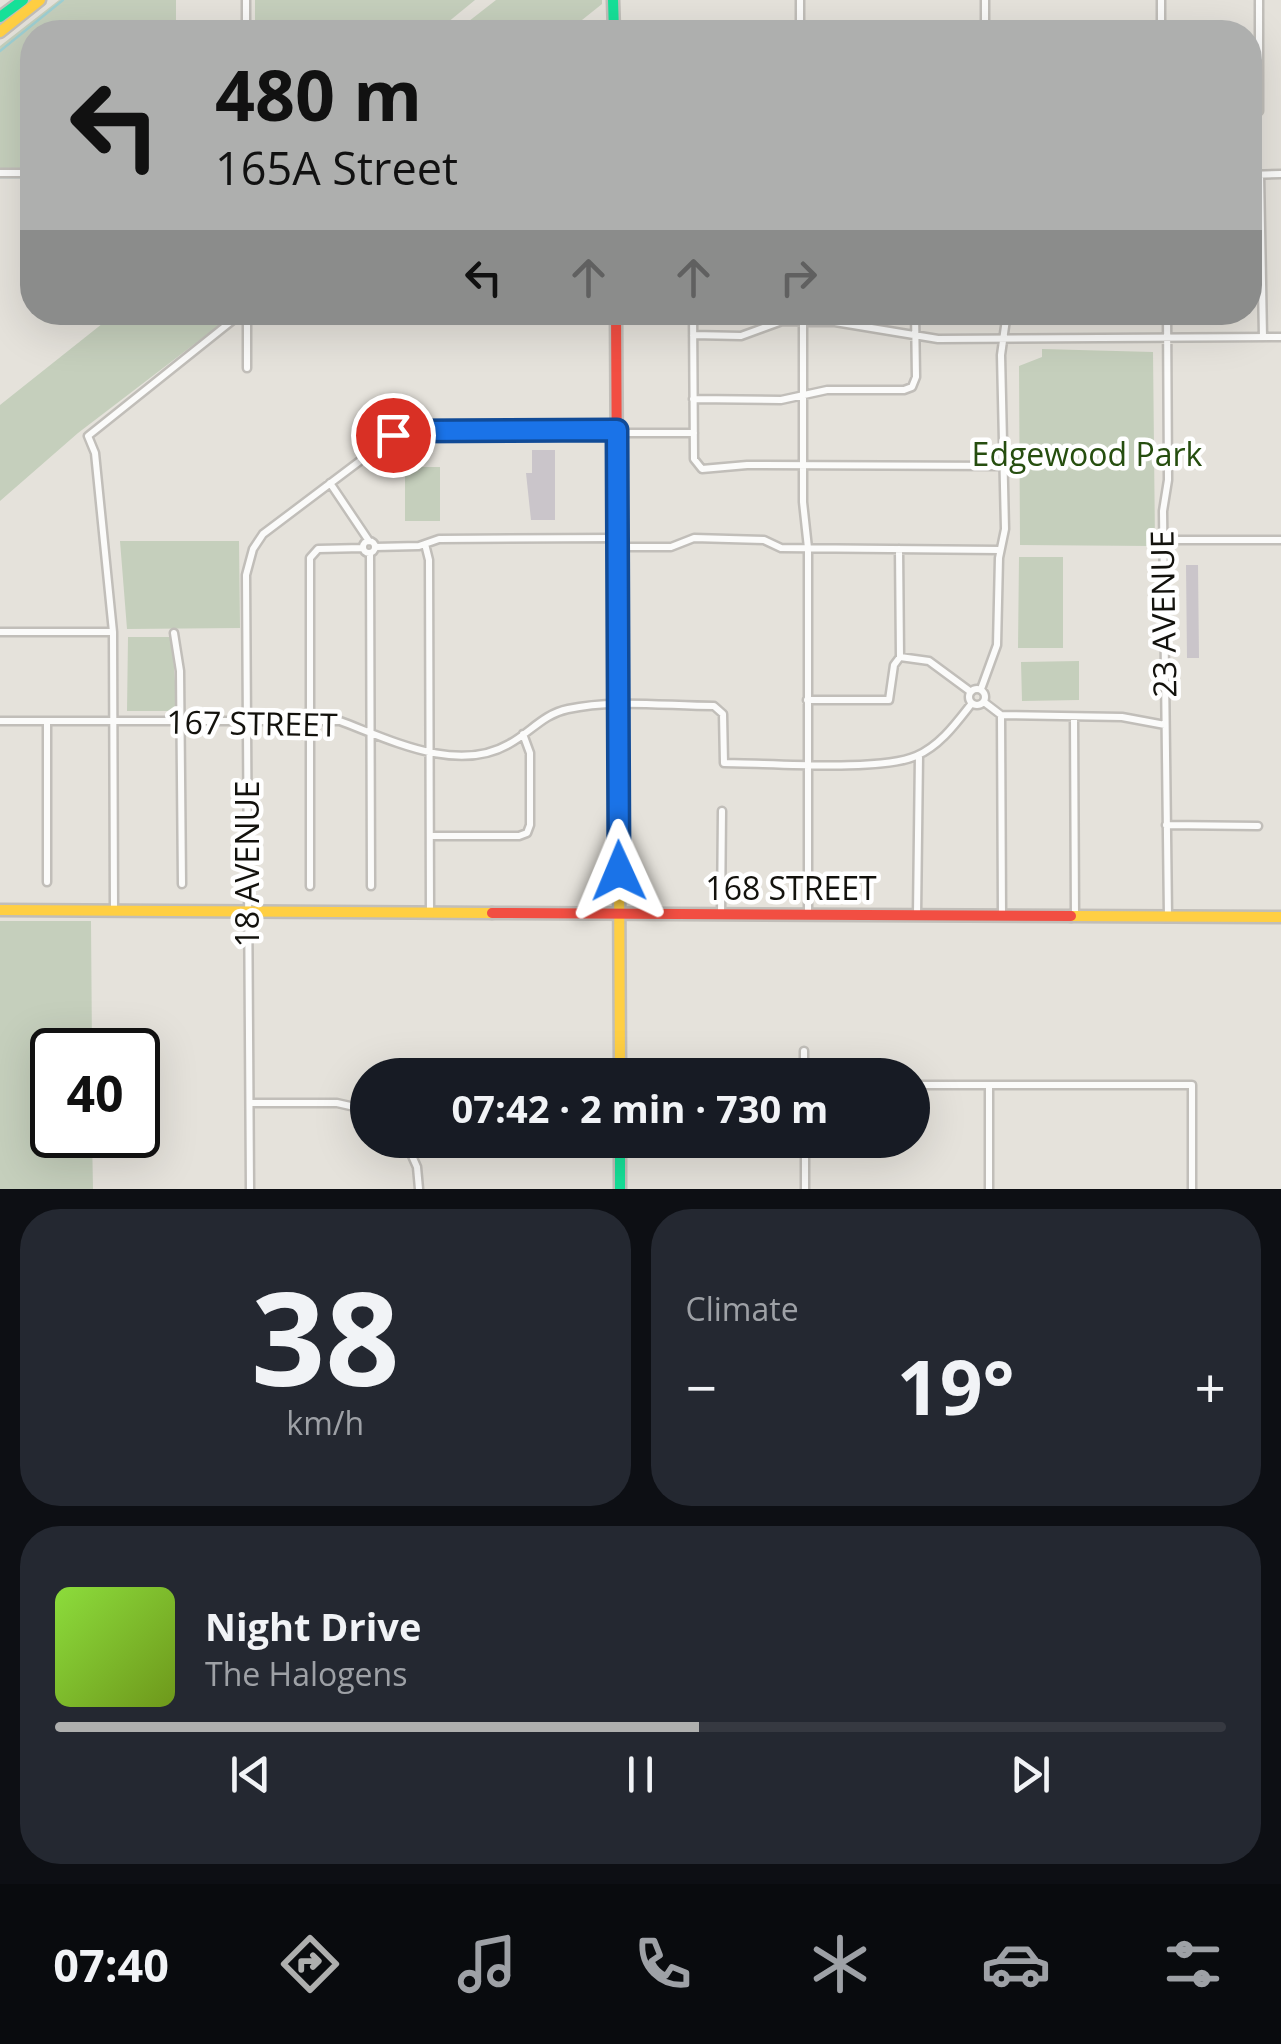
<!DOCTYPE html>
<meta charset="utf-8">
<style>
body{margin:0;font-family:"Open Sans",sans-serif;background:#242831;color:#f1f3f6;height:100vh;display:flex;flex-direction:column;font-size:38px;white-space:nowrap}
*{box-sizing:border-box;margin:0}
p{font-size:32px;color:#9ea1a6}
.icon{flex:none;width:55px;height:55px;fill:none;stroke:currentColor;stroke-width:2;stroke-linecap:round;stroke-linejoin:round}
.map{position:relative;height:1189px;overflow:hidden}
.details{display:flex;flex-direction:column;gap:20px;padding:20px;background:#0d0f14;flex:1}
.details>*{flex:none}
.top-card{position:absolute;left:20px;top:20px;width:1242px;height:305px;border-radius:40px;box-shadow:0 10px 40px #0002;background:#aeafae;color:#111;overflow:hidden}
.speed{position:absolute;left:30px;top:1028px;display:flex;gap:20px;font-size:50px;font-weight:700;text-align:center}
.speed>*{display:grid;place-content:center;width:130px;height:130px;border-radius:50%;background:#171b24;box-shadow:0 10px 40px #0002;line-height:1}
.speed .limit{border:5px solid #111;border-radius:15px;background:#fff;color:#111}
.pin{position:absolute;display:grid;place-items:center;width:85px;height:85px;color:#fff;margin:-42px;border:5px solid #fff;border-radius:50%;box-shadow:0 2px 10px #0007}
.me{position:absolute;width:110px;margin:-55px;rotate:359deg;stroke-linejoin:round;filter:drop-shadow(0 0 8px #0008)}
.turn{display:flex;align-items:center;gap:35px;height:210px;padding:0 30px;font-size:45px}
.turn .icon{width:130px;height:130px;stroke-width:2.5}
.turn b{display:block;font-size:70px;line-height:85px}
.lanes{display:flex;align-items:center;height:95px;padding:0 30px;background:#0003;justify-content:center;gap:50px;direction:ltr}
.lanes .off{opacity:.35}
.big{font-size:75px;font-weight:700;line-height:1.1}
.details .widget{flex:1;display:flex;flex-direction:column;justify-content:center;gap:15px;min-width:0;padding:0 35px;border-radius:40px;background:#242831}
.details .dial{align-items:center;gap:0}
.dial b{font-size:130px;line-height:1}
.song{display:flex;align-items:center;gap:30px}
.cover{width:120px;height:120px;border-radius:15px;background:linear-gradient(135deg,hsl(90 70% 55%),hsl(80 70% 35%))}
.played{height:10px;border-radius:5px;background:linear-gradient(90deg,#aeafae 55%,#363941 55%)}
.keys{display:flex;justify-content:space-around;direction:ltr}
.heat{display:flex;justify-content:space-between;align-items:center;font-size:55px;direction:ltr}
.details .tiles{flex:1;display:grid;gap:20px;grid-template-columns:1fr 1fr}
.widget:last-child{grid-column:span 2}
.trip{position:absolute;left:350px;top:1058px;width:580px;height:100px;border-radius:50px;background:#171b24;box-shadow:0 10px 40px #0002;font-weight:700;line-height:100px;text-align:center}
.menu{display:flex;height:160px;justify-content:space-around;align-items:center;background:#090b0e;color:#9ea1a6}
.menu .icon{width:70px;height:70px}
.menu .current{color:#aeafae}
.menu b{font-size:45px;color:#f1f3f6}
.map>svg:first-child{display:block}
</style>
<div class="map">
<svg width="1281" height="1189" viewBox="0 0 1281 1189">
<rect width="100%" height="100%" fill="#e5e2db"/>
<path fill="#c5cfbc" d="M59,0H176V32H32V170H0V46Z
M255,0H475L436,32H255Z
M496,0H602V4L567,32H455Z
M117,312L235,313L78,433L0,501V405Z
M1042,349L1153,352L1155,544L1152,546L1020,545L1019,366L1042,357Z
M405,467H440V521H405Z
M120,541H239L240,628L127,629Z
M1019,557H1063V648H1018Z
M128,637H172L177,711H127Z
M1079,661V700L1022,701L1021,662Z
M0,921H91L92,1050H52V1135H92L93,1189H0Z"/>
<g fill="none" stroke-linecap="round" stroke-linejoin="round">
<path stroke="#9ecfd2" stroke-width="2.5" d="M0,51L63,0
M0,177H32"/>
</g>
<path fill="#cac5ca" d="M532,450H555V520H531L526,473H532Z
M1186,565H1198L1199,658H1187Z"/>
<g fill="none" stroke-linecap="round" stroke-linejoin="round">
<defs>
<path id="street" d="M246,0V32
M800,0V32
M985,0V32
M1161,0V32
M1259,0V111
M0,173H32
M1260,174L1263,337
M1250,175L1281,174
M247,312V368
M693,312L694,459L702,469L747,465L1005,466
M803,312V502L808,548V914
M1167,312L1168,480L1163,511L1168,916
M693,335L741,336L782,321L835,322L938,339L1281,337
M693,399L781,400L827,390H904L912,387L916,377L915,312
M330,483L369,541
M1163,540H1281
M363 547a6 6 0 1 1 12 0a6 6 0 1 1-12 0Z
M425,544L429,560L430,912
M375,547L419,546L439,539L617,538
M617,547H671L694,538L764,540L781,548L1000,550
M899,549L900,657
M370,554L371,886
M0,632H113
M174,633L180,671L182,884
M969 697a8 8 0 1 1 16 0a8 8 0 1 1-16 0Z
M981,689L997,645L999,558L1005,529L1001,355L1007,312
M807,700H889L894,665L900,657L929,661L971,692
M984,702L1001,715L1122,717L1165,725
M1001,715L1002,915
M1074,717L1075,916
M0,721H340C391,740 457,774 509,744C530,733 543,714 568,709C614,699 667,706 714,706L723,714L724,763C768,763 880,772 916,756C940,746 957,722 972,703
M47,721V882
M1166,825L1258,826
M430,836H519L527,833L530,825V753L523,734
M310,886V558L318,549L363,548
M114,911L113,632L95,453L88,436L243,312
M721,914L722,811
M917,915L919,755
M804,1051V1075
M912,1085H1192V1189
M989,1085V1189
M250,1103H337L368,1110
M405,1140L417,1167L419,1189
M805,1140V1189
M250,1189L246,575L253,549L263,534L397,433H694"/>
<path id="fast" d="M613,0L614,32
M0,17L23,0
M620,1140V1189"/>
<path id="slow" d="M0,32L40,0
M618,656L620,1075
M0,910L492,913
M1071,916L1281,917"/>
<path id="jam" d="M616,312L618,656
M492,913L1071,916"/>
</defs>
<use href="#street" stroke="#c1beb9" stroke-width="11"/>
<use href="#fast" stroke="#c1beb9" stroke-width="15"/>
<use href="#slow" stroke="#c1beb9" stroke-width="15"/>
<use href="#jam" stroke="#c1beb9" stroke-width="15"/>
<use href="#street" stroke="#fbfbfa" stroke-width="6"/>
<use href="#fast" stroke="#16e098" stroke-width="10"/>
<use href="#slow" stroke="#ffcf43" stroke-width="10"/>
<use href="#jam" stroke="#f24e42" stroke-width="10"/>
</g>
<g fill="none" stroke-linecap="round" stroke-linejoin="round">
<defs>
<path id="route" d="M393,435L411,431L617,430L619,871"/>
</defs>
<use href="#route" stroke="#114b97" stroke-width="25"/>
<use href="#route" stroke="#1a73e8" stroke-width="18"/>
</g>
<g text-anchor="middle" stroke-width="9" stroke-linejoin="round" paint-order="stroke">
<g font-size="32" fill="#264e0f" stroke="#fff">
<text x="1087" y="466">Edgewood Park</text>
</g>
<g font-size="32" fill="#13120d" stroke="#fff">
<text transform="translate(1164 614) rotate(-91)" y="11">23 AVENUE</text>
<text transform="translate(252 724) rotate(1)" y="11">167 STREET</text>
<text transform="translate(248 864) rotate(-90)" y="11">18 AVENUE</text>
<text x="791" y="900">168 STREET</text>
</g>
</g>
</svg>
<div class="speed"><div class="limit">40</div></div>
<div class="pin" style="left:393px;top:435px;background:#d93025"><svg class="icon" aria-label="arrive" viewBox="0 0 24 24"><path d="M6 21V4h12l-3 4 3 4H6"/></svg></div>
<svg class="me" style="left:619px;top:871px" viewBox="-20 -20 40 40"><path d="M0-17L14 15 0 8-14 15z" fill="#1a73e8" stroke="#fff" stroke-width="4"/></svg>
<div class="trip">07:42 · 2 min · 730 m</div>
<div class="top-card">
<div class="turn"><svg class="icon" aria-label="left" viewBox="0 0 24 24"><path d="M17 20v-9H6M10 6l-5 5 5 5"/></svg><div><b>480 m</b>165A Street</div></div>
<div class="lanes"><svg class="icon" aria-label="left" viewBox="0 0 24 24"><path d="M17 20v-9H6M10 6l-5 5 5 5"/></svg><svg class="icon off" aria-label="ahead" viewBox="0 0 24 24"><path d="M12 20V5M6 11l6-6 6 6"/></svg><svg class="icon off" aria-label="ahead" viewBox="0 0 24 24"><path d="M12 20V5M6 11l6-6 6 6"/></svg><svg class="icon off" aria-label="right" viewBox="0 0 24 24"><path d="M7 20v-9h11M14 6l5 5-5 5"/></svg></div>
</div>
</div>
<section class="details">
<div class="tiles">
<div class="widget dial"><b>38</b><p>km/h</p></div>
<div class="widget"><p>Climate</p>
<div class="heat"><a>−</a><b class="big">19°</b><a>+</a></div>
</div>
<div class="widget">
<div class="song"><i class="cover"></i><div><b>Night Drive</b><p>The Halogens</p></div></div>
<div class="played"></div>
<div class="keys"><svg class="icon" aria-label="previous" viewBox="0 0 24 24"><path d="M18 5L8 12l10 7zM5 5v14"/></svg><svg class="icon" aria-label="pause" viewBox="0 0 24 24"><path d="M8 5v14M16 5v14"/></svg><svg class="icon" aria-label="next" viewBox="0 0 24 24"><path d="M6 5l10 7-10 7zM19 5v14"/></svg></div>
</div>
</div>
</section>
<nav class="menu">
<b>07:40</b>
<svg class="icon current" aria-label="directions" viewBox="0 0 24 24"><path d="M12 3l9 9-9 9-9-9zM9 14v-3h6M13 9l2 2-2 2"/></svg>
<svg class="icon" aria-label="music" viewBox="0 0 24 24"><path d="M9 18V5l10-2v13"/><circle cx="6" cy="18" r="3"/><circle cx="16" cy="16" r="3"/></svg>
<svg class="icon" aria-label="phone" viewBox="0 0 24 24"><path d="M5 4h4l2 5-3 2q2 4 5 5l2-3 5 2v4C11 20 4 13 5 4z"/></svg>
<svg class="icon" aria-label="climate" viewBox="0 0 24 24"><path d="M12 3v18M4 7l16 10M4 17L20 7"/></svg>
<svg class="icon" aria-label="car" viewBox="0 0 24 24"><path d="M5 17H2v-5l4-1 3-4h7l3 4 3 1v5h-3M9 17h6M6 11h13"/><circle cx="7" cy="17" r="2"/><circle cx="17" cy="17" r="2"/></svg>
<svg class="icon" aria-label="filters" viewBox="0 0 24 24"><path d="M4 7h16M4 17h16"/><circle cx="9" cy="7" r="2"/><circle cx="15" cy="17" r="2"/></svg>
</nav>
